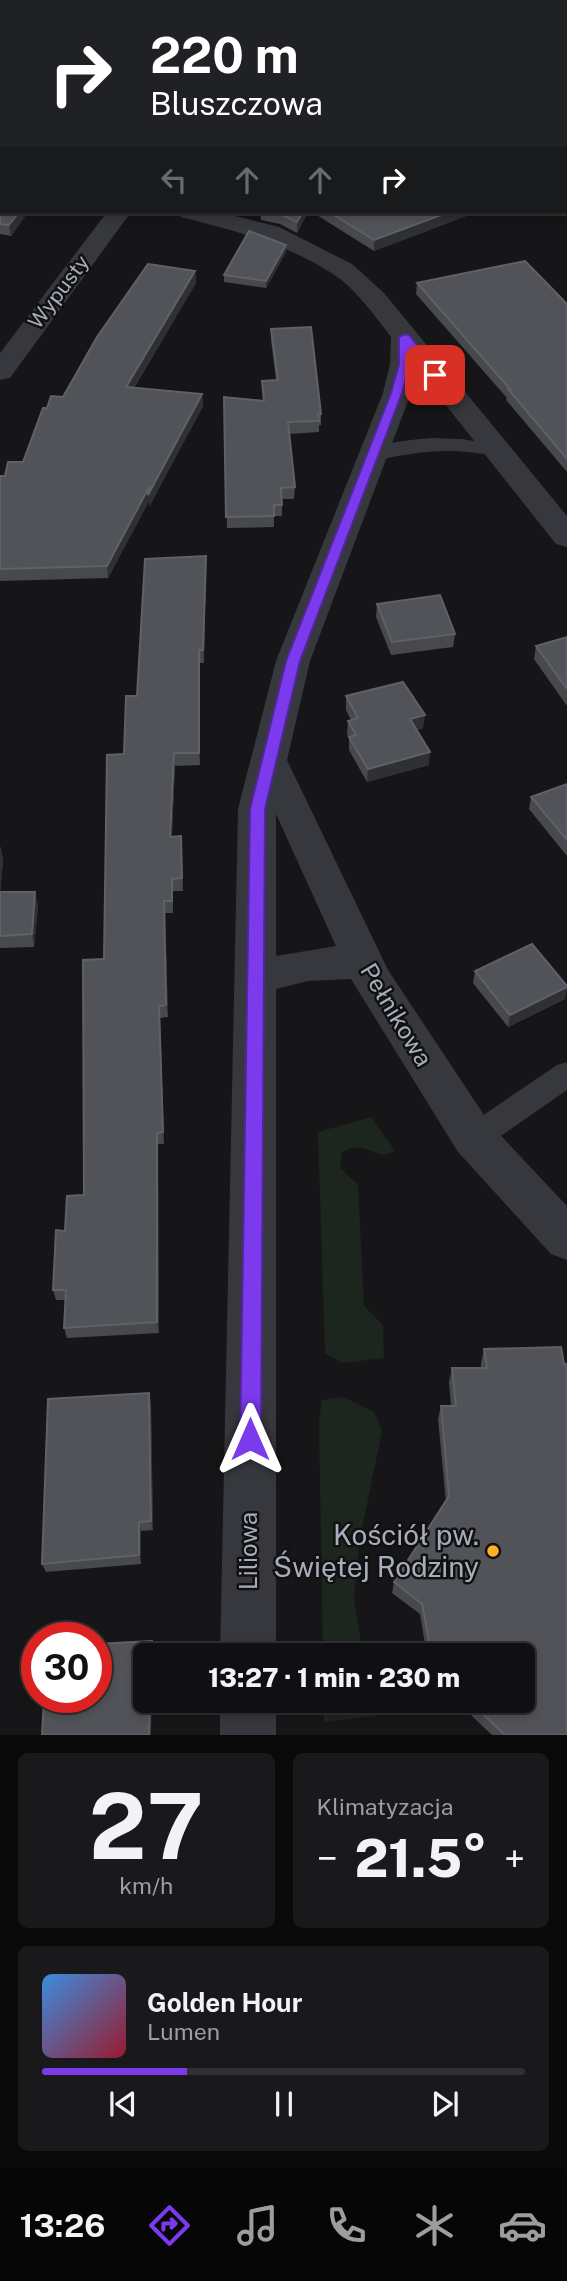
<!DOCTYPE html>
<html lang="pl">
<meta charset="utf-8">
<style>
body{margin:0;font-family:"Public Sans",sans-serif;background:#19191b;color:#f1f3f6;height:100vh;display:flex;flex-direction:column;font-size:26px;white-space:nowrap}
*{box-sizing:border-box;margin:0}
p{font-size:23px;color:#9c9d9f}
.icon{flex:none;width:38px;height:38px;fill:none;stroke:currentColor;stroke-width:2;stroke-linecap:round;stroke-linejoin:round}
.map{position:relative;height:1735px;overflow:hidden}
.side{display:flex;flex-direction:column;gap:18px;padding:18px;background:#09090a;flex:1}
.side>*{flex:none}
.guide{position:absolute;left:0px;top:0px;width:567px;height:214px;box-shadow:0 4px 10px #0003,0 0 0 2px #303032;background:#202124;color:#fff;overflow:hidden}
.speed{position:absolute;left:21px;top:1622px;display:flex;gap:14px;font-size:35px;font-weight:700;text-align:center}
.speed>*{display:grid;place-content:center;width:91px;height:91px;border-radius:50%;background:#101012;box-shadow:0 4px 10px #0003,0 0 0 2px #303032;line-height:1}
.speed .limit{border:10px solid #d22;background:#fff;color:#111}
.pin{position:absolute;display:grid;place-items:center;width:60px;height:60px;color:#fff;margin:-30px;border-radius:14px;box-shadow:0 4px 10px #0006}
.me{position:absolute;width:77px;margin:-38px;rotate:0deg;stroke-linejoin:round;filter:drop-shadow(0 0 5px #0008)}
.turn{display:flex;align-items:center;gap:24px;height:147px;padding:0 35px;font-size:32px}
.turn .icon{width:91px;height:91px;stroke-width:2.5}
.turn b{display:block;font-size:49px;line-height:60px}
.lanes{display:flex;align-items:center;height:66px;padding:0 35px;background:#0003;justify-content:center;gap:35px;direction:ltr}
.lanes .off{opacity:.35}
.big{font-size:52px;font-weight:800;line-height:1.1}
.side .widget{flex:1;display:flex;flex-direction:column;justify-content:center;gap:10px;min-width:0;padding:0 24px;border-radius:10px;background:#19191b}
.side .dial{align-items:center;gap:0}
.dial b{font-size:91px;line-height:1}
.song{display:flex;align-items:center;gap:21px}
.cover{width:84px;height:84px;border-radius:10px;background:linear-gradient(135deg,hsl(210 70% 55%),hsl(350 70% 35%))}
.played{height:7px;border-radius:4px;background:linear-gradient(90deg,#7c3aed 30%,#303032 30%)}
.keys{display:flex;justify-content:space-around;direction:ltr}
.heat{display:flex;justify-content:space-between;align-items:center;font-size:38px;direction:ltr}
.side .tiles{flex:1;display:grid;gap:18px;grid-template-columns:1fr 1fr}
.widget:last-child{grid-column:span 2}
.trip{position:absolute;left:133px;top:1643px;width:402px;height:70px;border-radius:10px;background:#101012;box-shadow:0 4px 10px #0003,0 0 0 2px #303032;font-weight:800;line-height:70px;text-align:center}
.tab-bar{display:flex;height:112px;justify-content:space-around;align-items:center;background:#060607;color:#9c9d9f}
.tab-bar .icon{width:49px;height:49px}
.tab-bar .active{color:#7c3aed}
.tab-bar b{font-size:32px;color:#f1f3f6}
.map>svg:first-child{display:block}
</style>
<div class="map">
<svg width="567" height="1735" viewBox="0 0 567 1735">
<rect width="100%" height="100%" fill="#161618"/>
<path fill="#1d261e" d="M371,1117L395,1151L384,1155C366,1151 359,1142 342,1152L340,1168L358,1185L364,1306L383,1325L384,1358L343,1363L325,1353L318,1132Z
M343,1397L374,1412L382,1431L359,1543L354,1598L363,1655H323L319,1422L322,1400Z
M324,1701H373L376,1716L324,1722Z"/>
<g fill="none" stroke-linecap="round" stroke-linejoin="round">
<path fill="#36383d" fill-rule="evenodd" d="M433,438L462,439L503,446L506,450L503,454L496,456C449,447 417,451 371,462L364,460L361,456C371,443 416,439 433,438Z
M567,1062V1090L485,1147L474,1151L463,1147L459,1138L463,1129L557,1065Z"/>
<path fill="#36383d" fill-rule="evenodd" d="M260,0H280L259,2Z
M542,0H562V2H542Z
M0,18H2V31H0Z
M107,212H131L10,378L0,380V353Z
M178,212H219L279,227L352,264L384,293L567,516V547L556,544L417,369L411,393L310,661L287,760L388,970L490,1124L567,1206V1260L551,1254L458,1152L351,979L308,981L276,989V1656H220L238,809L276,661L383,393L390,364L391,337C374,315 356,289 333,274C285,243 236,231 181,217ZM276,814L336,946L276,956Z
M220,1701H276V1735H220Z"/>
</g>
<path fill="#47494d" d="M0,149L28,212L11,236L0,234Z
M260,212H308L297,233L280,224L261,220Z
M312,212H466V216L374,251Z
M286,245V252L266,288L224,282V275Z
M195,271L196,283L134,388L202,394L203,406L149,507V501L108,578L0,581V476H5L23,462L63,397Z
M417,283L567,304V472L506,400L507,398L416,294Z
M271,329L321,414V425H319V432L289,434L295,487L294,499H282V516H274V527L227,528L224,397L263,400L262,381L276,380L271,340Z
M206,556L204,663H200V765L175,766L172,837L181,836L183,891H173V913H165L168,1017L160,1018L164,1144H158L159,1333L67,1338L64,1328L65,1300H56L53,1290L65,1231L84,1195L104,959L124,754L137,696Z
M377,604L455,634L453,647L391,655L376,617Z
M567,637V706L534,659L536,646Z
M346,696L423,728L417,730L429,765L367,782L349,750V738L347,734L348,721L351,720L346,710Z
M567,784V856L529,809L531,797Z
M0,846L3,859L0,892L38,905L34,947L0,948Z
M475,971L567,986L565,999L508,1027L473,983Z
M484,1349L567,1735H492L456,1701H523V1656H427L420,1614L392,1593L394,1582L446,1502L438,1419L441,1406H451L449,1382L452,1368H481V1363Z
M151,1403L153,1530L141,1531V1564L46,1572L42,1564Z"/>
<path fill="#2f3033" d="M19,212H28L11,236L9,225Z
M303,212H308L297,233V222Z
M449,212H466V216L374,251V240Z
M286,245V252L266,288V281Z
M195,271L196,283L127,399L126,387Z
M202,394L203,406L149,507V501L108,578L107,566L149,487Z
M206,556V569L204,663L203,650Z
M199,650L200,663V765L199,753Z
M425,715L423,728L409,733L410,719Z
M430,752L429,765L367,782L368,769Z
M174,753L175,766L171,849L170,837Z
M0,846L3,859L0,897Z
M35,892L38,905L34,947L32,934Z
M164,901L165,913L168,1017L166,1005Z
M567,987L565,999L508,1027L510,1015Z
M159,1006L160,1018L164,1144L163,1132Z
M157,1133L158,1144L159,1333L157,1322Z
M149,1393L151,1403L153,1530L151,1521Z
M139,1522L141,1531V1564L139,1555Z
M150,1701H152L151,1735H149Z"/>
<path fill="#525359" stroke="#5f6168" stroke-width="2" d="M32,0H211L210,2H30Z
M310,0H370L369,2H309Z
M451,0H504V2H450Z
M2,147V212H19L9,225L0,224V149Z
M272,212H303L297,222L280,214Z
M329,212H449L374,240Z
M249,231L286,245L266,281L224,275Z
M525,261L567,304V459L508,389H510L417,283Z
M148,264L195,271L126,387L202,394L148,495L149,487L107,566L0,569V476H5L8,462H23L43,408H47L51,396L63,397L97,337Z
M311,327L321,414H318L319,421L288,422L295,487L281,488L282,505H274V516L226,517L224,397L264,401L262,381L278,380L271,329Z
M206,556L203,650H199V753H174L170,837L181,836L182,878L172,879V901H164L166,1005L159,1006L163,1132L157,1133V1322L64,1328L66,1290H53L56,1230L65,1231L67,1196L84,1195L83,960L104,959L107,755L124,754L126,696H137L145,559Z
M440,595L455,634L392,642L377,604Z
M567,637V689L536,646Z
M403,682L425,715L410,719L430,752L368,769L349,737L356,735L348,721L358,718L346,696Z
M567,784V840L531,797Z
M0,892H35L32,934L0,936Z
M532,944L567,986V987L510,1015L475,971Z
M561,1347L564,1364H567V1735H505L469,1701H523V1656H432L422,1604L394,1582L449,1496L441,1406H456L452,1368H487L484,1349Z
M149,1393L151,1521L139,1522V1555L42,1564L48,1399Z
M152,1641L151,1656H145V1701H150L149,1735H42L44,1698H96V1644Z"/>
<path fill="#7c3aed" stroke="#51269a" stroke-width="2" d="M405,334L409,335L441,375L431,377L410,352V364L402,393L300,661L265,809L261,1439L257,1446L250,1449L243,1446L240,1439L250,809L286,661L391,393L399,364V337Z"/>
<circle fill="#ffb027" stroke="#111113" stroke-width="2.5" cx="493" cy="1551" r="7"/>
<g text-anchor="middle" stroke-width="5" stroke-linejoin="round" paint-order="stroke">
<g font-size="21" fill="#a7adb9" stroke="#111113">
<text transform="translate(59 292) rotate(-53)" y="7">Wypusty</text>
</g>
<g font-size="24" fill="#a7adb9" stroke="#111113">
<text transform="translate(396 1015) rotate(59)" y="8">Pełnikowa</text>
<text transform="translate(249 1551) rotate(-90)" y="8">Liliowa</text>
</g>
<g font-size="28" fill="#a7adb9" stroke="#111113" text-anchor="end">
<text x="479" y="1545">Kościół pw.<tspan x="479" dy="32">Świętej Rodziny</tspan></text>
</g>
</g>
</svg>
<div class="speed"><div class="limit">30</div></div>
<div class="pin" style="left:435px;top:375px;background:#d93025"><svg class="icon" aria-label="arrive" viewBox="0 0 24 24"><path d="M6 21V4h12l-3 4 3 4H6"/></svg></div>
<svg class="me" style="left:250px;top:1439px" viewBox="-20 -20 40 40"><path d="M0-17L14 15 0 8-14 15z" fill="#7c3aed" stroke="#fff" stroke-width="4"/></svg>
<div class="trip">13:27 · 1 min · 230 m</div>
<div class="guide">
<div class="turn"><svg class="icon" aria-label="right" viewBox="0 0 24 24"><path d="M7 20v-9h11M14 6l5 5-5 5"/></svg><div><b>220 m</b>Bluszczowa</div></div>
<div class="lanes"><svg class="icon off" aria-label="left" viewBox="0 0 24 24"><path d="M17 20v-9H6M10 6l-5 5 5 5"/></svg><svg class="icon off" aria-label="ahead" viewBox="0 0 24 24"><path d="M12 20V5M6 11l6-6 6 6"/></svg><svg class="icon off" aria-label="ahead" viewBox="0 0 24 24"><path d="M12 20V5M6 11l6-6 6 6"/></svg><svg class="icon" aria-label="right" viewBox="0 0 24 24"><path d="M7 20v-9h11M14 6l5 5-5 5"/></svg></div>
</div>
</div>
<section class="side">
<div class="tiles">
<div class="widget dial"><b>27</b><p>km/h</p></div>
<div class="widget"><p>Klimatyzacja</p>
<div class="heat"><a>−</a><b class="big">21.5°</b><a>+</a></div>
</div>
<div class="widget">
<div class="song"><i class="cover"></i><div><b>Golden Hour</b><p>Lumen</p></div></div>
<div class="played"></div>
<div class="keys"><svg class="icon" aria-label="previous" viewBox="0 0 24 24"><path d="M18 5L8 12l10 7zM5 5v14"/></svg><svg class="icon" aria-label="pause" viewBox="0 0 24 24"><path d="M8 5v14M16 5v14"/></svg><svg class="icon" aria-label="next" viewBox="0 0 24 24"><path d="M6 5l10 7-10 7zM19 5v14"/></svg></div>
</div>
</div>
</section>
<nav class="tab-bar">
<b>13:26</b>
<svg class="icon active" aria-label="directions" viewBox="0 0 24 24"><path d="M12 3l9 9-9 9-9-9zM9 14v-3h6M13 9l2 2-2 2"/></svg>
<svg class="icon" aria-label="music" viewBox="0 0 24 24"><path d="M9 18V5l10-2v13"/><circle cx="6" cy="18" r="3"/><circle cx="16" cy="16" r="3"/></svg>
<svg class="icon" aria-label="phone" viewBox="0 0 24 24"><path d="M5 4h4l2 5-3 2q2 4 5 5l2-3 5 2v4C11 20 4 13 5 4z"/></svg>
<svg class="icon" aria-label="climate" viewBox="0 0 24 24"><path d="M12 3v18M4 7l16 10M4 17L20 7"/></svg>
<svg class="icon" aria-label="car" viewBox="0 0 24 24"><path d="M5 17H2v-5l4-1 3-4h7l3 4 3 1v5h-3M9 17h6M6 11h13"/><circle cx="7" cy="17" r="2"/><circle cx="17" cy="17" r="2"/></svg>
</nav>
